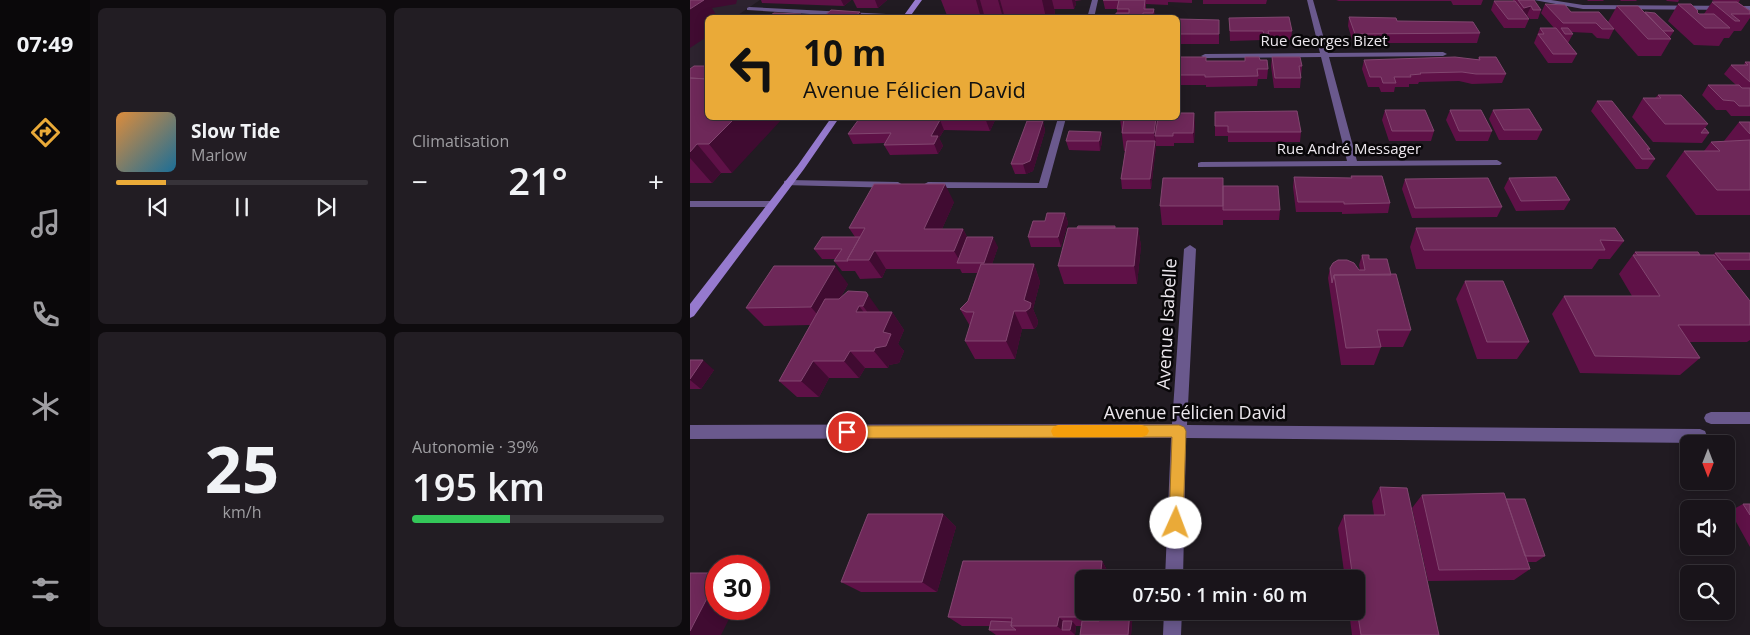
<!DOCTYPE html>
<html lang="fr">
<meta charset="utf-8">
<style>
body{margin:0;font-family:"Open Sans",sans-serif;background:#221d23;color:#f1f3f6;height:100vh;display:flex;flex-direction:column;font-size:19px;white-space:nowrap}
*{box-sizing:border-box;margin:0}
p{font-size:16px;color:#9f9ea2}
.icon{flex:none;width:28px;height:28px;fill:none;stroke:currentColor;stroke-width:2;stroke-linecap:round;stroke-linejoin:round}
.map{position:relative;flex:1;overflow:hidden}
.details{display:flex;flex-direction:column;gap:8px;padding:8px;background:#0e0b0e;width:600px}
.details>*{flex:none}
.banner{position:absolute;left:15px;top:15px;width:475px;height:105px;border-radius:8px;box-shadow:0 2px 12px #0003,0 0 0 1px #373339;background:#eaaa38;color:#111;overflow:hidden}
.needle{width:32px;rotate:180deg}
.fabs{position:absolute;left:990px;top:435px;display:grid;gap:10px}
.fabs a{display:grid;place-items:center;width:55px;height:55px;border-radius:8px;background:#19141a;box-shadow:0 2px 12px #0003,0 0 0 1px #373339;font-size:25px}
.speed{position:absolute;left:15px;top:555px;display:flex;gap:10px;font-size:25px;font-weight:700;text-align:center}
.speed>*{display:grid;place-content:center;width:65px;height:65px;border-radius:50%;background:#19141a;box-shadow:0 2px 12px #0003,0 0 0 1px #373339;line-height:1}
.speed .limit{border:8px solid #d22;background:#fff;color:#111}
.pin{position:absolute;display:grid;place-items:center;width:42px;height:42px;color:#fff;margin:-21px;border:2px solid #fff;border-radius:50%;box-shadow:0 1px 5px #0007}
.me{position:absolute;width:55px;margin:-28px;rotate:2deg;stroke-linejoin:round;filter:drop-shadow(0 0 4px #0008)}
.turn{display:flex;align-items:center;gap:18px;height:105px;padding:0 15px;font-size:22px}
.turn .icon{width:65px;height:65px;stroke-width:2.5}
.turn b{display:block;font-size:35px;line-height:42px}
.big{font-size:38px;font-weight:600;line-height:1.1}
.details .tile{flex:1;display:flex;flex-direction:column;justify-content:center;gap:8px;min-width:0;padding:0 18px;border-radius:8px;background:#221d23}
.details .dial{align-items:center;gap:0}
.dial b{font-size:65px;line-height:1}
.song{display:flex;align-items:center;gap:15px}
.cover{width:60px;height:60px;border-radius:8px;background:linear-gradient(135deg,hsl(30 70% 55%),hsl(200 70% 35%))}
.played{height:5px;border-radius:2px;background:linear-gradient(90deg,#eaaa38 20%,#373339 20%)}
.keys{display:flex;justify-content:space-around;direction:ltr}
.heat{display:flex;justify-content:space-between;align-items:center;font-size:28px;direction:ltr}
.charge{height:8px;border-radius:4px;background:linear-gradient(90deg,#34c759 39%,#373339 0)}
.details .tiles{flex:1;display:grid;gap:8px;grid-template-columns:repeat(2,1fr)}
.trip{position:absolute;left:385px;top:570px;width:290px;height:50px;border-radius:8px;background:#19141a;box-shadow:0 2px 12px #0003,0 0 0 1px #373339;font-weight:600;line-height:50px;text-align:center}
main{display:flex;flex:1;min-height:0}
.dock{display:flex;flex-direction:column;width:90px;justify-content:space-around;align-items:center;background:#0a080a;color:#9f9ea2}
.dock .icon{width:35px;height:35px}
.dock .active{color:#eaaa38}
.dock b{font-size:22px;color:#f1f3f6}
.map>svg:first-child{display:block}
</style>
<main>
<nav class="dock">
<b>07:49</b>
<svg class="icon active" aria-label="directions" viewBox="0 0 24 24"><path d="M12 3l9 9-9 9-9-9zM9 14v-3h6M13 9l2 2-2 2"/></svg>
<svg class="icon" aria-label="music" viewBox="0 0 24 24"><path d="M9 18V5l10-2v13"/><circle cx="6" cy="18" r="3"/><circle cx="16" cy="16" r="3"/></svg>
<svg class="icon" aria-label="phone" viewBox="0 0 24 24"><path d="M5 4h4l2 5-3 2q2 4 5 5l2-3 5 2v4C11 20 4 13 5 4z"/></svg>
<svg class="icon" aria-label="climate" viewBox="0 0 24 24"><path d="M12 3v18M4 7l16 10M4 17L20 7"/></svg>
<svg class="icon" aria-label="car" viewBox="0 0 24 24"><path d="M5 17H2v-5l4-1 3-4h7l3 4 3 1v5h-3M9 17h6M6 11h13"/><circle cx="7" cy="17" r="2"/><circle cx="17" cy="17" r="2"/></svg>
<svg class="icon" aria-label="filters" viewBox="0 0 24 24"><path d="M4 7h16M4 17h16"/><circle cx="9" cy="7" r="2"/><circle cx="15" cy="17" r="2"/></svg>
</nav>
<section class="details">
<div class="tiles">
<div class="tile">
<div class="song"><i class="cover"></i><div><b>Slow Tide</b><p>Marlow</p></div></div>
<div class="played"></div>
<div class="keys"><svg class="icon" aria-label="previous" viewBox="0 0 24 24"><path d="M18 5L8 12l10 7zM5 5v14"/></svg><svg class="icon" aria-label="pause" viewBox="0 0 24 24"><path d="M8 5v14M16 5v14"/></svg><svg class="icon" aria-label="next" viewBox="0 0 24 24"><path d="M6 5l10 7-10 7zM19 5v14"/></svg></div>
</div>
<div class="tile"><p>Climatisation</p>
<div class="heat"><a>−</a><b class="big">21°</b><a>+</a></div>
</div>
<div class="tile dial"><b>25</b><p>km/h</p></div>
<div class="tile"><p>Autonomie · 39%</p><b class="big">195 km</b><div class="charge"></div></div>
</div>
</section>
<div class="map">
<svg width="1060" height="635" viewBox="0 0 1060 635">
<rect width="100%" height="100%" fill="#211b22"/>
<path fill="#2d232f" d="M0,0H70L48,15L88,17L18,18L17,68L0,81Z"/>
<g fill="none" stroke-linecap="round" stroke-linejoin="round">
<path fill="#6a598d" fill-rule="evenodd" d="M402,0H408L404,18H397Z
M617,0H623L638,53L753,52L757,54L753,56L639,57L667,161L807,160L812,163L810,165L508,167V163L511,162L657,161L631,57L515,58L511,56L515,54L630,53Z
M844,0H861L893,5L1060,6V10L893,9Z
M59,7L216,15L220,17L184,18L57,10V8Z
M368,118H376L357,188H238L233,185L238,182L349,183Z
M98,180L208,182L213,185L208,188L94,185V181Z
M0,201H82L87,204L82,207H0Z
M500,245L506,249L497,425L1010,429L1015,431L1017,436L1015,441L1010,443L496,438L493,579H475L481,438L0,439V425L482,424L494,249Z
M1021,412H1060V424H1021L1016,422L1014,418L1016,414Z
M474,611H492L491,635H473Z"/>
<path fill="#967ace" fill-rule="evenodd" d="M225,0H232L219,18H212Z
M141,118H149L114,169L4,316L0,318V304L108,165Z"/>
</g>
<path fill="#5f1147" d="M71,0H161L154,6L72,3Z
M163,0H197L188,8H167Z
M251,0H392L385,1L386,4L384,9H364L365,12L363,18H258Z
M413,0H502V3L478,2V5L456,4V9H464L465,18H426L427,13V9H415Z
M513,0H577L576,4H513Z
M646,0H793L791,5H763L761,1H649Z
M823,0H844L851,10L848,19H840L837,15L836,16L839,19L835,28H814L801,10L804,1H823Z
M897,0H914L913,1H898Z
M930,0H947L946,1H931Z
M976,0H989L988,2L977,1Z
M1022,0H1050L1049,2H1048L1060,11V18L1051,31H1044L1039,38H1034L1029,46L1004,45L978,21L988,4L1007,13L1009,14H1014L1022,2H1024Z
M855,4L881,12L924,29L919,39L907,38L902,33L881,32L883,34L878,43L887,54L882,63H858L844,43L850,28H864L851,13Z
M927,6L955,12L984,31L980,37L981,39L971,56H948L918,22Z
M659,17L790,33L787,43H663L658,26Z
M539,18L602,31L601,40H578V43H573V40L540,41Z
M488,19L529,20V44H488Z
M488,57L516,61H555L570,60L578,69L577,79H568L567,86L516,87V85H490V88H488Z
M582,57L612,66L610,88H584L581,66Z
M789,57L816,74L812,83L782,84L769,81L729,82L728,84H719V87H705L704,92H691L689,87H678L672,69L674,60L788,59Z
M1055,62H1060V116H1041L1036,110H1026L1012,95L1018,85H1046L1034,74L1041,65H1054Z
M0,69L42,173H31L22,183H0Z
M968,95L1018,124L1015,128L1019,133L1012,143L963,142L942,117L953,98H965Z
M907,101L960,149L959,151L965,159L958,169H946L901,111Z
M695,110L744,131L741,141H699L692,120Z
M760,110L802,131L798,141H766L756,120Z
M803,110L852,130L847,140H809L799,119Z
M525,112L611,132L610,142H538V136H525Z
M235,118H306L300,131L254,130L249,138L253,146L248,154L200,155L194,145L195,143L163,144L158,134L236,120Z
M430,118H488L505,123L504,143H484V146H466L461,189H432L431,179L435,151H434Z
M353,121L355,131L343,171L336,174H325L321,164Z
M1049,122H1060V215H1006L976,176L994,151H1014L1021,142L1034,141Z
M411,132L412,142L410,151L379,150L376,141Z
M661,176L700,203L698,213L652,214V212H606L603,187L604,177L661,178Z
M819,178L880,200L874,210L826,211L814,188Z
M715,179L812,207L807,217L722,218L712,189Z
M533,186L590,210L589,220H533V225H472L470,206Z
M264,202L252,229H273L277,237L308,247L302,264H344L350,282L343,309L348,321L347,326L344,329H332L325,359H285L275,341L280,326L270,309L278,301L287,273H272L270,269H196L192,278L170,279L165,271H152L144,261L146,259H132L124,249L165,237L159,228Z
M375,213L378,223L371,247H341L338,237L355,221Z
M426,228H448L451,246L447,284H374L368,266Z
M726,228L934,241L920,259H909L902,269H726L720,247Z
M945,252L1010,255H1023L1025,253H1060V270H1036L1060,301V340L1057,342H1000L1010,358L990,375L890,373L862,314L874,296H942L929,274Z
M672,255L679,259L701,275L721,330L713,347H691L684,365H651L638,278L640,268L670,270L669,265Z
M775,281L839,342L827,359H787L766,299Z
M158,284L151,297L190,312H202L214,330L208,344L214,351L209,363L199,365L198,368H175L169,378H139L129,397H107L89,381L120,325L74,326L56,308Z
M0,360L24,370L11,389H0Z
M690,487L749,635H662L659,611H666V579H655L648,528L654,515H684L682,501Z
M732,495L816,499L855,556L846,562H837L840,569L824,580L738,581L722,508Z
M1053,504H1060V547L1040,511Z
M253,514L266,527L247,592H171L151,582Z
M273,561H412L418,572L417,579H394V611H443L441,635H390L391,626H386L385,635H306L299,630L300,626H272L258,617Z"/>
<path fill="#400b31" d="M0,0H47L46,4L22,8L28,18H18V36L0,48Z
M151,0H161L154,6Z
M185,0H197L188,8Z
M286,0H290L295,18H291Z
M308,0H310L315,18H313Z
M352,0H362L365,12L363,18H356Z
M382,0H385L386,4L384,9Z
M841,6L837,15L831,17L834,8Z
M170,12L173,18H163Z
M111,14L113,18H107Z
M504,113L505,123L504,143L503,133Z
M45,118H93L42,173L19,144Z
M295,118H306L300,131Z
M466,118H470L465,136L466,146L461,189L460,179L465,141L464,133Z
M250,120L254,130L249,138L253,146L248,154L241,136Z
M353,121L355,131L343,171L336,174L333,164Z
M411,132L412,142L410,151L409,141Z
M7,144L31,173L22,183L0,158V152Z
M255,184L264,202L244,247L234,229Z
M375,213L378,223L371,247L368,237Z
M448,228L451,246L447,284L444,266Z
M273,229L282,247L271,263L264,251Z
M303,237L308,247L299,273L294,263Z
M187,247L185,251L196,269L192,278L179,260H168Z
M344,264L350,282L343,309L348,321L347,326L344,329L336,311L334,300Z
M145,266L158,284L136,325L121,307Z
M176,292L191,313L186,324L173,306Z
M169,306L183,324L166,312Z
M324,311L332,329L325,359L316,341Z
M202,312L214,330L208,344L214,351L209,363L199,365L198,368L184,351Z
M160,351L175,368L169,378L154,361Z
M13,360L24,370L11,389L0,380V379Z
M123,361L139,378L129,397L111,381Z
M253,514L266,527L247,592L232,582Z
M412,561L418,572L417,579H410Z
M26,581V609H44L31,635H0V631Z
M406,611H414L412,626L406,617Z
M440,611H443L441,635H438Z
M369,617L378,626L372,630L367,626Z
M382,621L386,626L385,635L380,630Z"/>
<path fill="#6e2859" stroke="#824670" d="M0,0H14L0,9Z
M413,0H455L454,9H464L463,13H453V18H426V13H439V9H427L429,0Z
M828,0H844L851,10H843L841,6L834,8Z
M804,1H825L839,19H818Z
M1022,2H1047L1060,11V14H1041L1050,21H1045Z
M855,4L875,5L881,12H909L924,29H912L906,23H873Z
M988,4H1001L1008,11L1007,12L1009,14H1024L1040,28H1015Z
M927,6H948L981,39H958Z
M141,10L170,12L163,18H132Z
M955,12L965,13L984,31H973Z
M84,13L111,14L107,18H76Z
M599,17L602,31H578L579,34H574L573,31H540L539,18Z
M659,17L706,18L707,21L783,22L790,33L665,34Z
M488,19L529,20V34H488Z
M850,28H866L887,54H863L848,34H854Z
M871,28H878L883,34H875Z
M488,57H516V61H555V57H569L570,60H577L578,69H567L568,76L515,77V75H490L489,78H488Z
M582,57H610L612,66H609L611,78H585Z
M765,57L790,60L789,57H806L816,74H786L772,72L730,73L731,74L720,75L721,77H704L706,83H693L691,77H680L674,60Z
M1055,62H1060V82L1041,65H1058Z
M4,66H18V79L0,78V69Z
M0,78L18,79V118H45L19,144H7L0,152Z
M1018,85H1049L1052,88H1060V106H1049L1044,101L1033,100Z
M968,95H991L1018,124H975L953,98H971Z
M907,101H922L960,149H957L965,159H952Z
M839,109L852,130H814L803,110Z
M695,110H735L744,131H702Z
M760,110H791L802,131H769Z
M607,111L611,132H538V126H525V112Z
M488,113H504L503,133H483V136H465L468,118H488Z
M432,118H466L464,133H432L434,119H432Z
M169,119L250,120L241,136H248L244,144L194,145L201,133L158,134Z
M337,121H353L340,161L333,164H321Z
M1049,122H1060V134Z
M1015,128L1019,133H1011Z
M379,131L411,132L409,141H376Z
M1060,140V190H1027L994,151H1030L1021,142Z
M437,141H465L460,179H431Z
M661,176H692L700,203L654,204V202H608L604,177L662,178Z
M866,177L880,200L831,201L819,178Z
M473,178H533V206H470Z
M798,178L812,207L725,208L715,179Z
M184,184H255L234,229H273L264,251H184L179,260H157L175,228H159Z
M533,186H588L590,210H533Z
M357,213H375L368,237H338L343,221H355Z
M388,226H425V228H387Z
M378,228H448L444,266H368Z
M726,228H925L934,241L910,240L915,250H734Z
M132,237H170L157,260L158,261H144L152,249H124Z
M277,237H303L294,263H267Z
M945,252H1008L1010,255H948Z
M1025,253H1060V260H1031Z
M672,255H679V259H697L701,275H644L642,283L640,268L643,263L648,260H657L664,263L669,270H675Z
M943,255H1024L1060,301V325H988L1010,358L905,356L874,296H970Z
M291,264H344L334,300L341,303L340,308L336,311H324L316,341H275L284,312H276L270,309L278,301Z
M84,266H145L121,307L56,308Z
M706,274L721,330H687L691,347L656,348L644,275Z
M775,281H813L839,342H797Z
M158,291L176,292L178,295L173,306H169L166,312H202L193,332L201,334L196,346L185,348L184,351H160L154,361H123L111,381H89L135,299H149Z
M0,360H13L0,379Z
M690,487L717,488L749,635H671L666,603V579H663L654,515H695Z
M814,493L840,569L749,570L732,495Z
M816,499H835L855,556H835Z
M1053,504H1060V515Z
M178,514H253L232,582H151Z
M273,561H412L410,579H394V611H406V617H369L367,626H321L322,618L258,617Z
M0,573H26V581L0,631Z
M410,611H440L438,635H390L392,621H409Z
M301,621L322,622L321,626L326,630H299Z
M373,621H382L380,630H372Z"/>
<path fill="#eaaa38" stroke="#986e24" d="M489,425L494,427L496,431L493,523L491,529L486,531L481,529L479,523L482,437L157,438L152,436L150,432L152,427L157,426Z"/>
<path fill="#f59e0b" d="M368,425H452L457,427L459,431L457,435L452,437H368L363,436L361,431L363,427Z"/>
<g text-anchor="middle" stroke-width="5" stroke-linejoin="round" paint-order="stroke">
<g font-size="15" fill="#ece7ed" stroke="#090709">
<text x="634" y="46">Rue Georges Bizet</text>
<text x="659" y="154">Rue André Messager</text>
</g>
<g font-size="18" fill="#ece7ed" stroke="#090709">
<text transform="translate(477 324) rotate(-87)" y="6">Avenue Isabelle</text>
<text x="505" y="419">Avenue Félicien David</text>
</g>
</g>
</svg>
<div class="fabs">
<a><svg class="needle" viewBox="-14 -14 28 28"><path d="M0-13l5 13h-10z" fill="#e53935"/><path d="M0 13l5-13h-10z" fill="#9f9ea2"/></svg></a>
<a><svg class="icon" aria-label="sound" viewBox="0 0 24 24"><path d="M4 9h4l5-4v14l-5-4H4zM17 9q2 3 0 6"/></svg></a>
<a><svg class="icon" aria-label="search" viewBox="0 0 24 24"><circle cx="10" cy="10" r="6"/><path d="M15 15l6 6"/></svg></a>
</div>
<div class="speed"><div class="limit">30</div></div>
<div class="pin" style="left:157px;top:432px;background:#d93025"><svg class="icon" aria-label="arrive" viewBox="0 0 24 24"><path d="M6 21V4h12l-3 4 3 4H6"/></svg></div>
<svg class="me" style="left:486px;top:523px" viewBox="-20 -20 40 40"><circle r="19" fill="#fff"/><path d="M0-13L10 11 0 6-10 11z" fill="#eaaa38"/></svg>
<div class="trip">07:50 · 1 min · 60 m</div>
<div class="banner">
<div class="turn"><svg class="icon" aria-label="left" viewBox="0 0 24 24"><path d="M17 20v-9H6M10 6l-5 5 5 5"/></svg><div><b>10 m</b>Avenue Félicien David</div></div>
</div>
</div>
</main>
